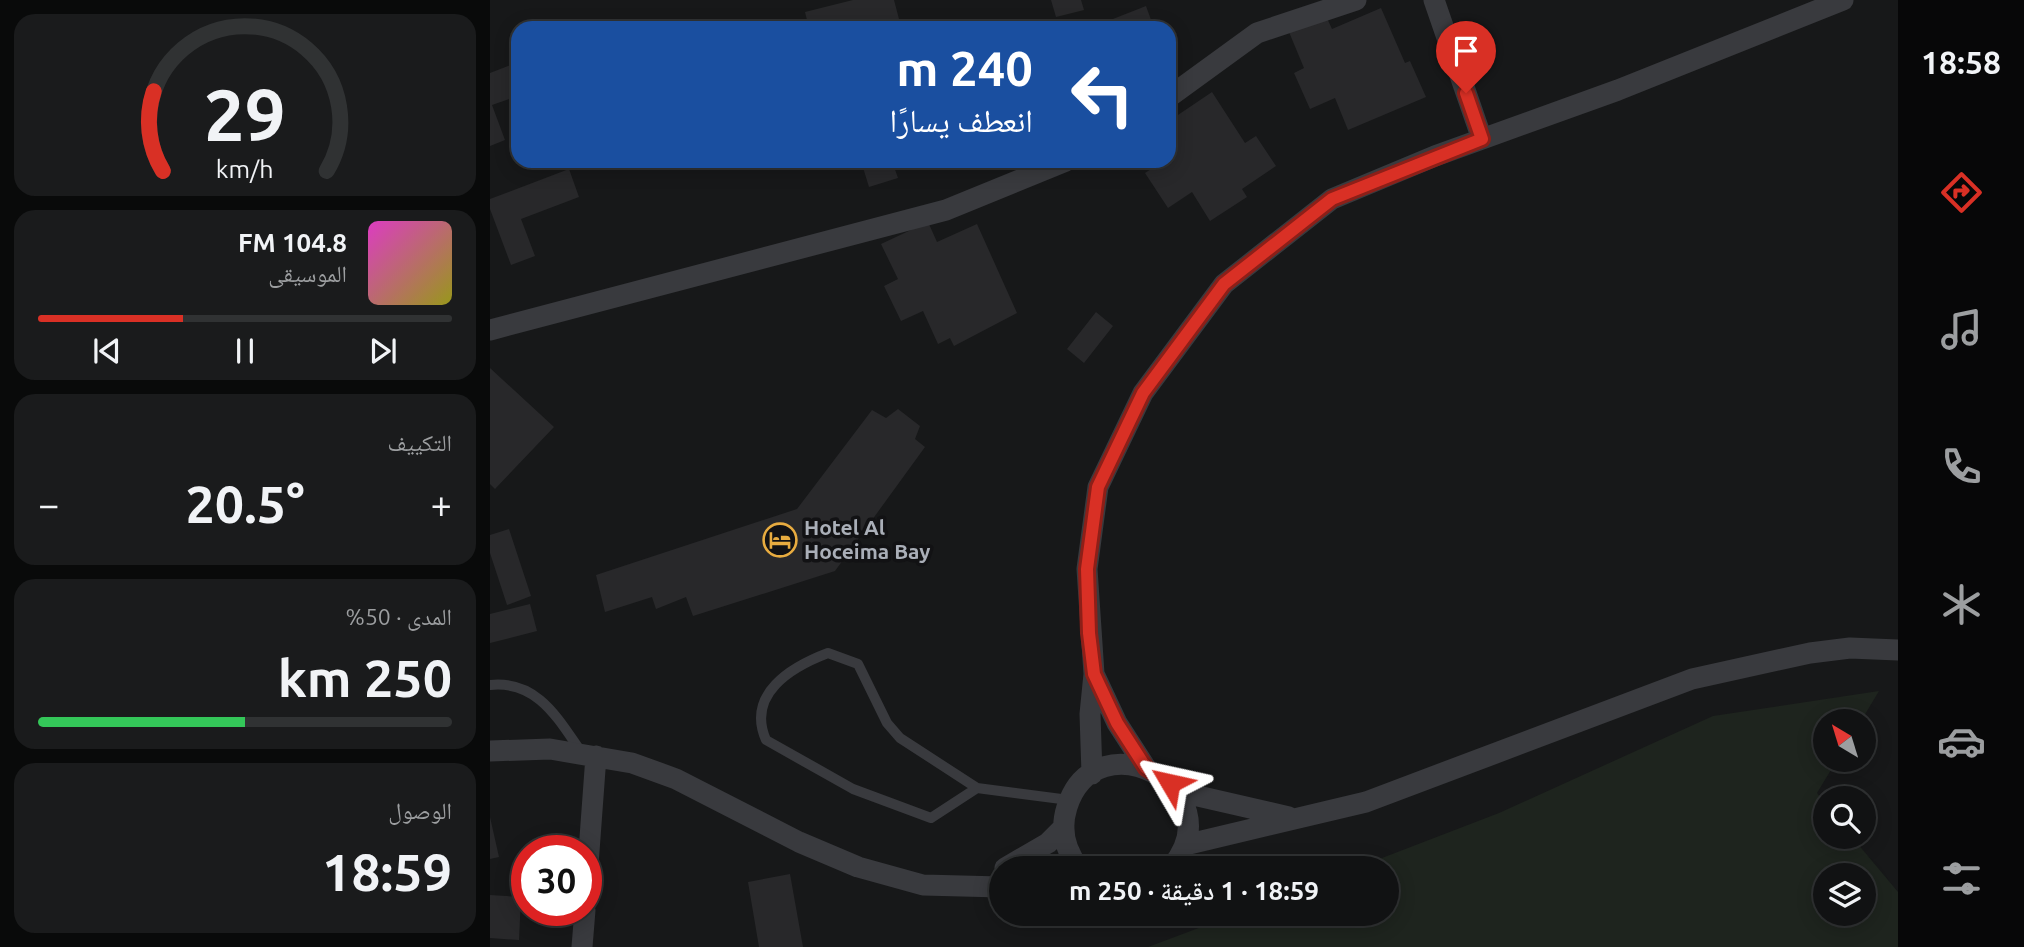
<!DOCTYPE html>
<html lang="ar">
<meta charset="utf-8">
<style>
body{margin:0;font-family:Ubuntu,"Noto Naskh Arabic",sans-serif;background:#1a1b1c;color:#f1f3f6;direction:rtl;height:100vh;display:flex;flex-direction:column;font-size:26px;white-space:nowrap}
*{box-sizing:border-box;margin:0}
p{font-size:23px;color:#9c9ea0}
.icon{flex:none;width:38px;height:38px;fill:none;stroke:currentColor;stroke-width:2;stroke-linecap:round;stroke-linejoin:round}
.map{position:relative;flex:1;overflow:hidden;direction:ltr}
.details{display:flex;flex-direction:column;gap:14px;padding:14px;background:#090a0a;width:490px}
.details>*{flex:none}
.guide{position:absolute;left:21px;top:21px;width:665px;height:147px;border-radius:21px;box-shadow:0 4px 18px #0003,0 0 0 2px #303233;direction:rtl;background:#1a4fa0;color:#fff;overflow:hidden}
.needle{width:46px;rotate:322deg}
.buttons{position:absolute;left:1323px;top:709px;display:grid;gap:14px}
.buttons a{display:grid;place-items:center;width:63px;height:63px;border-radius:50%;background:#111213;box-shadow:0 4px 18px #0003,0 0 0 2px #303233;font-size:35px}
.speed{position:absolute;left:21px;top:835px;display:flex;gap:14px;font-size:35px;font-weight:700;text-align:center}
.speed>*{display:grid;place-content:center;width:91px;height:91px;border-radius:50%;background:#111213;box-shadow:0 4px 18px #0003,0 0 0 2px #303233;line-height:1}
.speed .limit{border:10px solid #d22;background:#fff;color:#111}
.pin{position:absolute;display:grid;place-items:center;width:60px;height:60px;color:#fff;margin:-72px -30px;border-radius:50% 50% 50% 0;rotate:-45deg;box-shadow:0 0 7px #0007}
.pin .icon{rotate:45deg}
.me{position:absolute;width:77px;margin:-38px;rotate:306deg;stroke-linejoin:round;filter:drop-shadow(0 0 5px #0008)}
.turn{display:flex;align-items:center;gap:24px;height:147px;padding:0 28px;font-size:32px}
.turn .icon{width:91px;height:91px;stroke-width:2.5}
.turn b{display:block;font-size:49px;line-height:60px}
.big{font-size:52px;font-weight:600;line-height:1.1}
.details .tile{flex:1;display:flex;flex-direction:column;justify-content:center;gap:10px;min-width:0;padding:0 24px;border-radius:21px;background:#1a1b1c}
.details .dial{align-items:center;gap:0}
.dial svg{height:182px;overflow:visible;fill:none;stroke:#303233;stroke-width:7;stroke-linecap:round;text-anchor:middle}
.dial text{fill:#f1f3f6;stroke:none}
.song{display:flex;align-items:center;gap:21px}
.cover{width:84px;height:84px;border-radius:10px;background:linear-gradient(135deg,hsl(310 70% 55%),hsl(60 70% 35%))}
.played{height:7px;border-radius:4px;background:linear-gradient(90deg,#d93025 35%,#303233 35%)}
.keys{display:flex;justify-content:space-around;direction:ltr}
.heat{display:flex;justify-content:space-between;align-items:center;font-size:38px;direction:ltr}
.charge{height:10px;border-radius:5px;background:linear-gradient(90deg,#34c759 50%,#303233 0)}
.trip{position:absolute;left:499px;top:856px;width:410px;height:70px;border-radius:35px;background:#111213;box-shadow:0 4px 18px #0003,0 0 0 2px #303233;font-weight:600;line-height:70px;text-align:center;direction:rtl}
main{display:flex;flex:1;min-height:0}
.dock{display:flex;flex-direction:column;width:126px;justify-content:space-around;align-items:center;background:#070708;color:#9c9ea0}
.dock .icon{width:49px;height:49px}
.dock .selected{color:#d93025}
.dock b{font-size:32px;color:#f1f3f6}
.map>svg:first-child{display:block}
</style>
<main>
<nav class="dock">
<b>18:58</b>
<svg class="icon selected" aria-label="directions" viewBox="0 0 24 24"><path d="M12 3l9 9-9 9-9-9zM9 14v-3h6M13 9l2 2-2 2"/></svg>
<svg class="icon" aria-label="music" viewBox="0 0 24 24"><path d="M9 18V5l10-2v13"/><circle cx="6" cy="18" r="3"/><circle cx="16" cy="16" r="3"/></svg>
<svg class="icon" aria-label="phone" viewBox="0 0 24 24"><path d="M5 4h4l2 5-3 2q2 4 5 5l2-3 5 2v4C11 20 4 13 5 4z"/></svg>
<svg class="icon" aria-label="climate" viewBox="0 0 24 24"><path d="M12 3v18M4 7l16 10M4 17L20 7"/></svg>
<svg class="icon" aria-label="car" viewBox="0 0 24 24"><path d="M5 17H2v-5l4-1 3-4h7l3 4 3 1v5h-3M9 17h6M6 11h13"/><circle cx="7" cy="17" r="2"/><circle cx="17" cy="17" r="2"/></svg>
<svg class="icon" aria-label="filters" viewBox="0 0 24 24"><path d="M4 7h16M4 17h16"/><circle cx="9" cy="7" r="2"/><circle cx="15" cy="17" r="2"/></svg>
</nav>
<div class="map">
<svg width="1408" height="947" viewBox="0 0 1408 947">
<rect width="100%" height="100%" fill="#171819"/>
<path fill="#1e241e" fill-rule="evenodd" d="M1389,691L1371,721H1335V760H1347L1327,793L1335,803V836L1362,837L1408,892V947H658L746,914H896V868H866L1009,813L1223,716ZM1335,875H1374V914H1335Z"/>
<path fill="#28282a" d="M363,0H404L409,19L373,28H319L315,12Z
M561,0H591L594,10L566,17Z
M656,6L664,28H600Z
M891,8L915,63L920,61L936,97L858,130L845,98L820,109L804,73L814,68L799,32L836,16L842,29Z
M28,62V96L2,105L15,140L0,146V73Z
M722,92L755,143L766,136L786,166L752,189L757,197L720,221L702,192L678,208L655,173L661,169L656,161H679V115L682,119Z
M371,161H402L408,178L379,187Z
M79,169L89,197L31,219L45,256L21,265L0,209V199Z
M438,222L447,242L487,224L527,313L464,346L460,338L448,344L433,311L411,321L394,286L408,279L391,244Z
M606,312L623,326L594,363L577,349Z
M0,368L64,427L5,489L0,484Z
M408,409L430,426L425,439L435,447L345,571L203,616L196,597L166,609L162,597L115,612L106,575L307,509L382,410L396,418Z
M19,529L41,596L17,605L0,553V535Z
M40,604L47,631L0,643V614Z
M0,817L9,857L0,859Z
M300,874L313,947H269L258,882Z
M0,895L31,897L29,940L0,938Z"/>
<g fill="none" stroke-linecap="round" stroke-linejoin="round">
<path stroke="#393a3e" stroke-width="10" d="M0,685C48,680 68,719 92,753
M487,788L441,818L363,789L276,740C256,694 301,667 338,653L368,664L397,723L410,738L487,788L579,800"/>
<path stroke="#393a3e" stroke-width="21" d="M944,0L992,139
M679,97L767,33L866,0
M0,330L456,210L576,161
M605,676L627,723L656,768
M0,751L60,749L142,763L186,779L309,842L368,867L433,885L511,887
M602,774L600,714L604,674L597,569L608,487L653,393L734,284L842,199L945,156L1128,90L1353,0
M686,791L799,817
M695,845L876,802L1202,679L1320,653L1360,648L1408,650
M515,868L558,843L574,827
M589,868C575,850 570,829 577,807C606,715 747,789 681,868
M96,892L106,756
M92,947L95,910"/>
</g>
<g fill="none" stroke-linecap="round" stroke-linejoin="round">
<defs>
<path id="route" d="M680,783L656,768L627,723L604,674L599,633L597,569L608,487L653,393L734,284L842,199L992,139L976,93"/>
</defs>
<use href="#route" stroke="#8d1f18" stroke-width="18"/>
<use href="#route" stroke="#d93025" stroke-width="12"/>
</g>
<defs>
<symbol id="hotel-ring" viewBox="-11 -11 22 22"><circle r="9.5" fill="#121214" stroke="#e8ac40" stroke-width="1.5"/><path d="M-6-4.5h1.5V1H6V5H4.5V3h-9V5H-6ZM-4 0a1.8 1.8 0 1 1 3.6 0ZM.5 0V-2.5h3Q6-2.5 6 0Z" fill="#e8ac40"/></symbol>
</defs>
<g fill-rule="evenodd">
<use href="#hotel-ring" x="271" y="521" width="38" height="38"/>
</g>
<g text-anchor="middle" stroke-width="7" stroke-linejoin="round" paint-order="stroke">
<g font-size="21" font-weight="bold" fill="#aaafb8" stroke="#121214" text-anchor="start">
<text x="314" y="535">Hotel Al<tspan x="314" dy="24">Hoceima Bay</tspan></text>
</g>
</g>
</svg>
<div class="buttons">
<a><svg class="needle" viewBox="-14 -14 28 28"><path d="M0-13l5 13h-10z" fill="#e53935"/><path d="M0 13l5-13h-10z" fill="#9c9ea0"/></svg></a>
<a><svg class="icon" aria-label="search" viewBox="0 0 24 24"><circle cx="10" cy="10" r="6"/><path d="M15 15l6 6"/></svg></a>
<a><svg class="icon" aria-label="layers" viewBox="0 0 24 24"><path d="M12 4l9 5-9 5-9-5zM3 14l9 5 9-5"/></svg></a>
</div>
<div class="speed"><div class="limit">30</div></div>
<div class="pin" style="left:976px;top:93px;background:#d93025"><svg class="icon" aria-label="arrive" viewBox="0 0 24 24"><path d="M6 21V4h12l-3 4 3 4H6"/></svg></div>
<svg class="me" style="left:680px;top:783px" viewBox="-20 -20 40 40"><path d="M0-17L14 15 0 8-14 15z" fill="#d93025" stroke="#fff" stroke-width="4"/></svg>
<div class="trip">18:59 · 1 دقيقة · 250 m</div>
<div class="guide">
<div class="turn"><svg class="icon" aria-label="left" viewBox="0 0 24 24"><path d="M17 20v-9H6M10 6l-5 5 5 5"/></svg><div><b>240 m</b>انعطف يسارًا</div></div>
</div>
</div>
<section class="details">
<div class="tile dial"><svg viewBox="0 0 100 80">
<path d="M14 69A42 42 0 1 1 86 69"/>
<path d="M14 69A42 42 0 0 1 10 34" stroke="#d93025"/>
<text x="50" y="56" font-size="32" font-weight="700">29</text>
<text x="50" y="72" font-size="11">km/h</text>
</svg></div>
<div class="tile">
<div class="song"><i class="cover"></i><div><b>104.8 FM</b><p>الموسيقى</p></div></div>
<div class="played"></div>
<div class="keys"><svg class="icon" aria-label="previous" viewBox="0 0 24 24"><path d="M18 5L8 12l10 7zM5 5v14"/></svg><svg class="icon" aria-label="pause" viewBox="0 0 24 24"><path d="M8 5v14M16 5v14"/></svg><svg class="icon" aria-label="next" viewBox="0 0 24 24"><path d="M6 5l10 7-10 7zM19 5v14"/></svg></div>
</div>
<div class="tile"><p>التكييف</p>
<div class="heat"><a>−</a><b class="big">20.5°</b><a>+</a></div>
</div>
<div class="tile"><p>المدى · 50%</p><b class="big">250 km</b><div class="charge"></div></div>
<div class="tile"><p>الوصول</p><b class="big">18:59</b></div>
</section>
</main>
